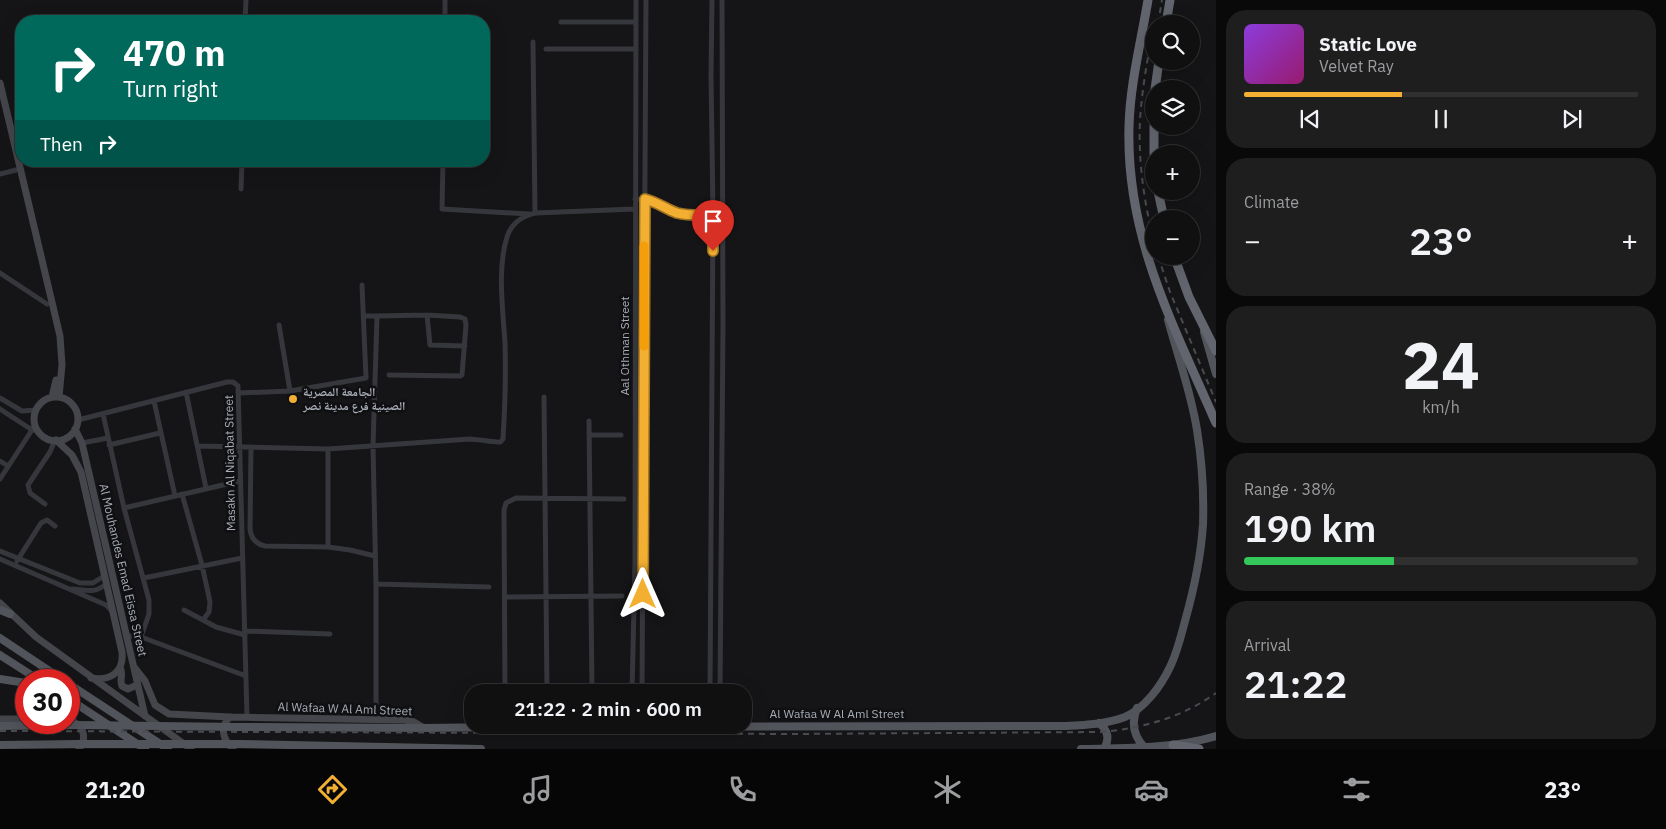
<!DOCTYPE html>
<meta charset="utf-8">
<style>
body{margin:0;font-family:"IBM Plex Sans","Noto Naskh Arabic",sans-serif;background:#1e1e1f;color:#f1f3f6;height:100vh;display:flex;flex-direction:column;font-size:19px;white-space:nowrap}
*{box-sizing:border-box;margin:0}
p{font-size:16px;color:#9c9d9f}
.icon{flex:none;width:28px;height:28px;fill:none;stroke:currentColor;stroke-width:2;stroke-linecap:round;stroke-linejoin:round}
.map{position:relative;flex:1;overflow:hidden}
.sheet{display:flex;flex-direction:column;gap:10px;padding:10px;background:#090909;width:450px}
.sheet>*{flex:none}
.banner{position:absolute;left:15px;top:15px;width:475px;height:152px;border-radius:20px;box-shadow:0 5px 20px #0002,0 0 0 1px #303031;background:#00695c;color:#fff;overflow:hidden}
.controls{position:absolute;left:1145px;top:15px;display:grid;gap:10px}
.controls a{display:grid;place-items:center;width:55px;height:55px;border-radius:50%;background:#101011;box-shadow:0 5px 20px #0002,0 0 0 1px #303031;font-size:25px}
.speed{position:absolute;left:15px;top:669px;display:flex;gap:10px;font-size:25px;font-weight:700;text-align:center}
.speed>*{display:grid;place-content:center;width:65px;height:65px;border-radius:50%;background:#101011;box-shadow:0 5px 20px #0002,0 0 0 1px #303031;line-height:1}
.speed .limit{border:8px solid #d22;background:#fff;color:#111}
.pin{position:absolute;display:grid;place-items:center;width:42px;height:42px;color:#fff;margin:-51px -21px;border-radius:50% 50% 50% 0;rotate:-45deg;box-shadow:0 0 5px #0007}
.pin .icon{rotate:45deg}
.me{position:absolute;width:55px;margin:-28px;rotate:0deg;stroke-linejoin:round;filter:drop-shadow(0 0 4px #0008)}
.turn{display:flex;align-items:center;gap:18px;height:105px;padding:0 25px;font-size:22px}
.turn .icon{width:65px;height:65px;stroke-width:2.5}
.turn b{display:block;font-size:35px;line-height:42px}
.then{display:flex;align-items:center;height:48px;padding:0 25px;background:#0003;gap:10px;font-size:19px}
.big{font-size:38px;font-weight:600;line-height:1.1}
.sheet .tile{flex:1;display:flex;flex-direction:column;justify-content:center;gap:8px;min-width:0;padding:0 18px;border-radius:20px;background:#1e1e1f}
.sheet .dial{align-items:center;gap:0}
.dial b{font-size:65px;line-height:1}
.song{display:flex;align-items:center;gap:15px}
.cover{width:60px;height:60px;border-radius:8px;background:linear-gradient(135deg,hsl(270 70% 55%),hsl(320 70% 35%))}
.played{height:5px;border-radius:2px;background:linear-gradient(90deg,#f3af31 40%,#303031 40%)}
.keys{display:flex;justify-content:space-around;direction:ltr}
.heat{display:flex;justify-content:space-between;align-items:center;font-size:28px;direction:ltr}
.charge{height:8px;border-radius:4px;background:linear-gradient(90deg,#34c759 38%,#303031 0)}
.trip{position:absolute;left:464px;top:684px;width:288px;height:50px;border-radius:20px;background:#101011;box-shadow:0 5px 20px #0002,0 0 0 1px #303031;font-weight:600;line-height:50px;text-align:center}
.dock{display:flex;height:80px;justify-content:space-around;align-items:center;background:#060607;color:#9c9d9f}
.dock .icon{width:35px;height:35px}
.dock .selected{color:#f3af31}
.dock b{font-size:22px;color:#f1f3f6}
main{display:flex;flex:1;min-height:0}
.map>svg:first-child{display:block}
</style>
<main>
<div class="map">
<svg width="1216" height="749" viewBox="0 0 1216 749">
<rect width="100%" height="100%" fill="#151517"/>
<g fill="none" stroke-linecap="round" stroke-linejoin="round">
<path stroke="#36373c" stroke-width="5" d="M245,21L246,0
M445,21V0
M561,22H636
M533,42L535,213
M546,49H636
M443,161L442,209L529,214
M0,174L16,170
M241,189L242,161
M635,199L650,200L683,214L713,215
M0,273L47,304
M427,315L430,345L465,346
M364,316H377
M279,325L290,391
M186,392L206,488
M239,393L290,391L366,378L362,285
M544,397L547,691
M0,398L22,411L36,410
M154,401L175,496
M0,409L29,428L39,431
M103,414L124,508L149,600V614L141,637
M78,420L227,382H233L238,386L247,717
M589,421L592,691
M589,435H621
M82,443L108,438
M109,445L160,433
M198,446L328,449L470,439C476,439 498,443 500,442C501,442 502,440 503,439C505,407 506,375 505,343C503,310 497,269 507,237C511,224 522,216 535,213L635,209
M251,447L250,529C251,539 256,544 265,546L328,547L350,550L375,556
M0,461L8,466
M0,479L32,430
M182,494L202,565L210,602L209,612L203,620
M45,504L30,493L28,485L50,452L55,440
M124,508L240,481
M328,547V449
M0,551L80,583H93L104,576
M0,559L106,605L112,611
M17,561L41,523L47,520L55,526
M144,578L242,558
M376,584L489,587
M72,589C86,590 95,594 106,584
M505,597L622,596
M184,610L216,627L245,635
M245,631L330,634
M127,636L141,637L246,676
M505,692L504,510L506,503L516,498L624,499
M505,692L621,690
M632,692L635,563L636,0
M642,692L646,0
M710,692L713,215L711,75L712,0
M720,692L723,324L722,0
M376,719V584L373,446L377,316L427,315L460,317L465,319L466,325L462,375L460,376L389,375"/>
<path stroke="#44464c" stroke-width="7" d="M0,83L60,336L62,365L59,397
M52,397L56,380
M34 419a22 22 0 1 1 44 0a22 22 0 1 1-44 0Z
M75,429L82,443L145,716
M56,440L72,455L81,472L122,652C124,673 110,681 91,678
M0,603L36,637L191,749
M120,667C124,674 119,679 122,686L128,689L137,685
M134,667L145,681L155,705L169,714L230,717L405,720L414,722L424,728
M230,717C219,727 223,740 233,749
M0,719H26
M69,720C83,724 88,737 79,749"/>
<path stroke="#52545b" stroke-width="8" d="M1204,332L1216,374
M0,610L10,614
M0,638L63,680
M0,655L39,680
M0,679L26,683
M69,684L168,749
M69,699L145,749
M1137,708C1131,723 1134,737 1145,748
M1099,723C1108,730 1110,739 1104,749
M0,726L77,725
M239,727L424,728L504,727L1065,726C1085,725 1107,724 1125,717C1145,708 1161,686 1170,667C1177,653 1181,636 1185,621C1194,589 1201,557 1203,524C1204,493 1202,461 1197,430C1191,392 1178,357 1168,320
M239,744L481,749
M0,745L80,744
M1081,749C1126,748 1172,749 1216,736"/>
<path stroke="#62656d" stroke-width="9" d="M1148,0C1141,42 1130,84 1129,127C1126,238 1173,324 1216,423
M1166,24L1170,0
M1155,89L1159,61
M1154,126V154
M1158,191L1164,219
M1174,256L1189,297L1216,351
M1173,745L1199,749"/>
<path stroke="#494b51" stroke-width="2" stroke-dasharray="6 5" stroke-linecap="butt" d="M1158,24L1162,0
M1154,25C1148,56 1142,88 1140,120C1138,161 1144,202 1154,242
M1158,256L1170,292L1216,402
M0,731L794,734L1101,732C1143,728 1181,718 1216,693"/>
<path stroke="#52545b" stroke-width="8" d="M77,725L239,727
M80,744H239"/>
</g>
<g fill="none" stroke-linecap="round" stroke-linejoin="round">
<defs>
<path id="route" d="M643,594L645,199C657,202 666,209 677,213C689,216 701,215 713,215V251"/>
</defs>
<use href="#route" stroke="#9e7220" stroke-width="12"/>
<use href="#route" stroke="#f3af31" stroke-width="9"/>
<path stroke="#f59e0b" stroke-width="9" d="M644,346V246"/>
</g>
<circle fill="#f3af31" stroke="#101012" stroke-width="2" cx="293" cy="399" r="5"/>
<g text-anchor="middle" stroke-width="5" stroke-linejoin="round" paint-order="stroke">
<g font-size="12" fill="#a7acb7" stroke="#101012">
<text transform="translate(625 346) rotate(-90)" y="4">Aal Othman Street</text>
<text transform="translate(230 463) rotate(-91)" y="4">Masakn Al Niqabat Street</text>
<text transform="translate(123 570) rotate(77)" y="4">Al Mouhandes Emad Eissa Street</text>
<text transform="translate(345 709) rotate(2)" y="4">Al Wafaa W Al Aml Street</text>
<text x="837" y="718">Al Wafaa W Al Aml Street</text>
</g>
<g font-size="12" font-weight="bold" fill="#a7acb7" stroke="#101012" text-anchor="start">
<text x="303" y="396">الجامعة المصرية<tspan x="303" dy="14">الصينية فرع مدينة نصر</tspan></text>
</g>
</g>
</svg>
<div class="controls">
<a><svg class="icon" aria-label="search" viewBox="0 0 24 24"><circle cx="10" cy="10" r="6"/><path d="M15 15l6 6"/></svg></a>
<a><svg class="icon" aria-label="layers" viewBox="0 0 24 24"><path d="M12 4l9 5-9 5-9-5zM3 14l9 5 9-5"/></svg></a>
<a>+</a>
<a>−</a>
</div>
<div class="speed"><div class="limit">30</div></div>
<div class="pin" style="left:713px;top:251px;background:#d93025"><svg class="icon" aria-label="arrive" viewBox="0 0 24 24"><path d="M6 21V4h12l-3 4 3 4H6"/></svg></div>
<svg class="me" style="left:643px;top:594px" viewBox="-20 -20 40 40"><path d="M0-17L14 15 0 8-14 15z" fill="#f3af31" stroke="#fff" stroke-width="4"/></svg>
<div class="trip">21:22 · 2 min · 600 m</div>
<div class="banner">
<div class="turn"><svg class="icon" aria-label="right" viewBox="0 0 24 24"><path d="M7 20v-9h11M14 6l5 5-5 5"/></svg><div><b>470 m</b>Turn right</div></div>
<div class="then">Then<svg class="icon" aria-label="right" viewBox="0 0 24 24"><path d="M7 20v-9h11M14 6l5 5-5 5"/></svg></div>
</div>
</div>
<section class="sheet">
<div class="tile">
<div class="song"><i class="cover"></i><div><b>Static Love</b><p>Velvet Ray</p></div></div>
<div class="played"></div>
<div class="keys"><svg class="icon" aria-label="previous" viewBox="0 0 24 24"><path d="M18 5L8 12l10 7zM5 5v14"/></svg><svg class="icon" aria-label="pause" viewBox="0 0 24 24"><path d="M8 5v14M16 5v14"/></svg><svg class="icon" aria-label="next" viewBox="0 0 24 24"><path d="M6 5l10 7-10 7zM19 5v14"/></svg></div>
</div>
<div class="tile"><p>Climate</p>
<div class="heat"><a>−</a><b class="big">23°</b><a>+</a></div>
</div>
<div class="tile dial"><b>24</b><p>km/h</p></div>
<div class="tile"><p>Range · 38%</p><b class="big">190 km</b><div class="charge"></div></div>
<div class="tile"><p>Arrival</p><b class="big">21:22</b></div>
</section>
</main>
<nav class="dock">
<b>21:20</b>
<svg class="icon selected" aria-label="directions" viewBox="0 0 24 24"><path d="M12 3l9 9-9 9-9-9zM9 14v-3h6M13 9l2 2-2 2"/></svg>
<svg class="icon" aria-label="music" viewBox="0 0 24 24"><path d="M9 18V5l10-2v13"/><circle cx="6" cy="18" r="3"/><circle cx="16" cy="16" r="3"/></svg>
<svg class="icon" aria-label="phone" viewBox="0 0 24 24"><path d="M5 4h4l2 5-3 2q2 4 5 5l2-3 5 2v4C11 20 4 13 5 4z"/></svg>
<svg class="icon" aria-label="climate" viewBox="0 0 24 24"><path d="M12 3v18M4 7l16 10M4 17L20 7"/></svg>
<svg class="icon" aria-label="car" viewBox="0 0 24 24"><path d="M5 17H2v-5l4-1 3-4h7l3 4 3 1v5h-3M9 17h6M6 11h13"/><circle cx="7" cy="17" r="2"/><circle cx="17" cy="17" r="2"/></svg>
<svg class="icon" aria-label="filters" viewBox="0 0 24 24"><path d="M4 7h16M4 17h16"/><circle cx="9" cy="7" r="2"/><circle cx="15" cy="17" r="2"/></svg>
<b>23°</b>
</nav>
